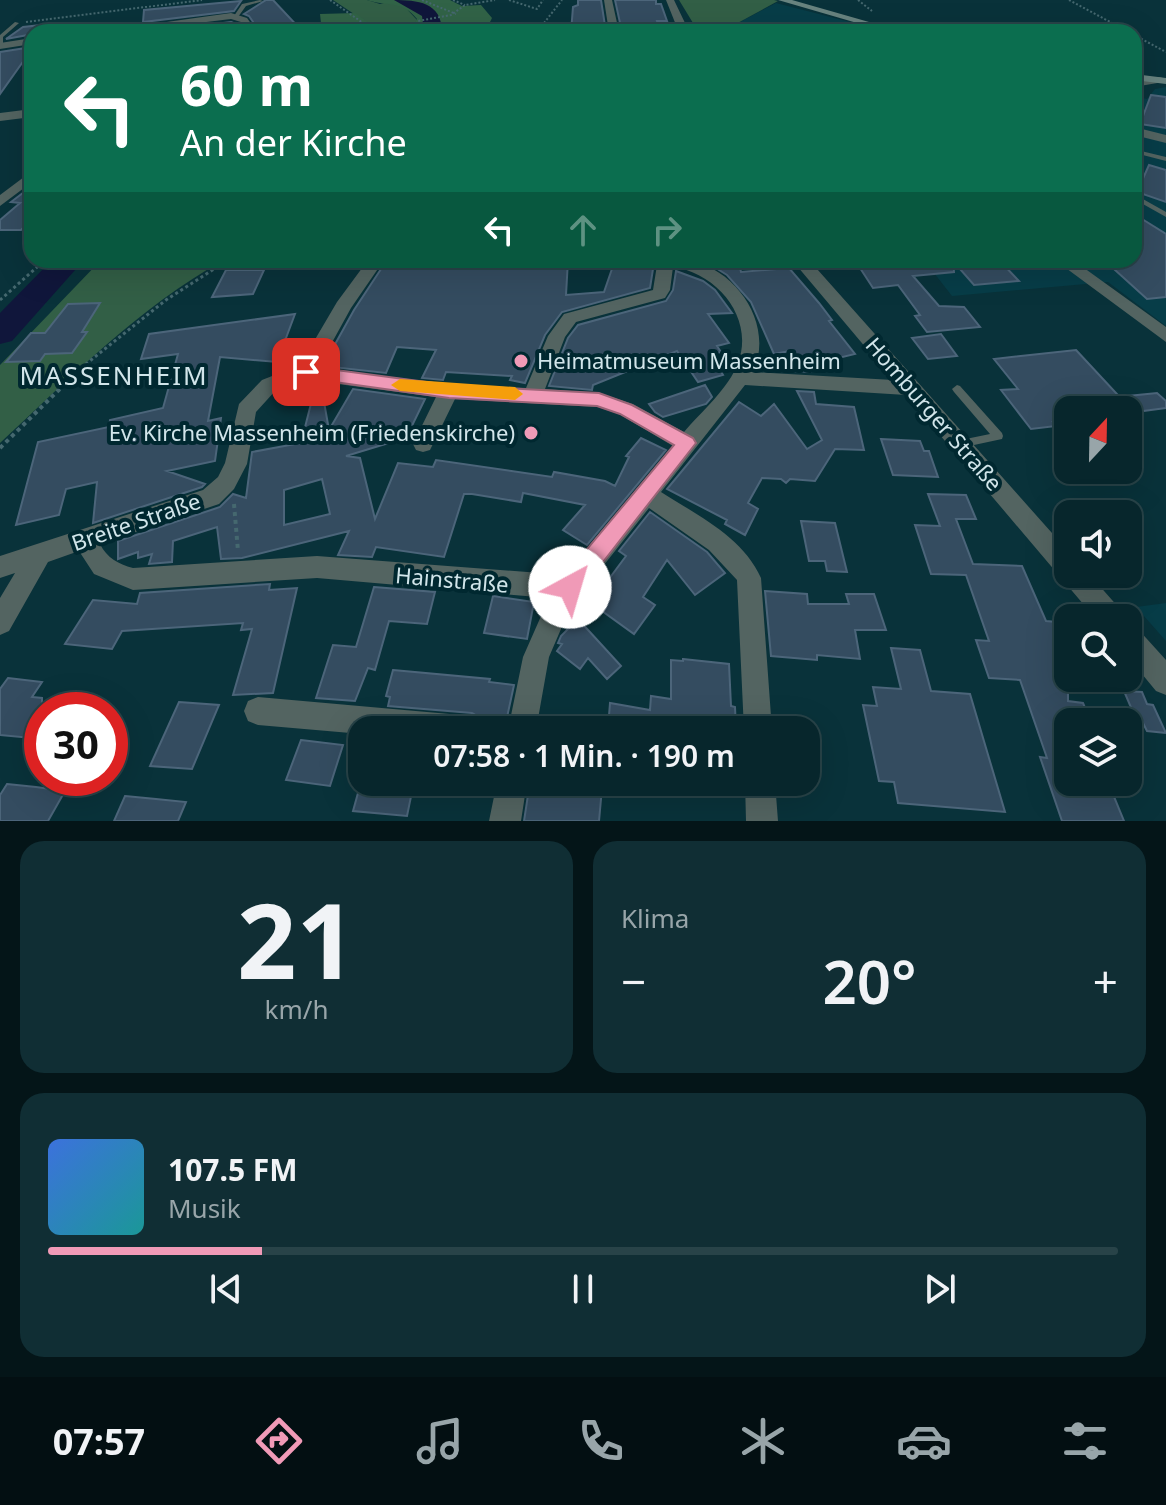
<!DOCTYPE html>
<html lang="de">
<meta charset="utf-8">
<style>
body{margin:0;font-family:"Noto Sans",sans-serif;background:#102e34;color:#f1f3f6;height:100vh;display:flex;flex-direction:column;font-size:30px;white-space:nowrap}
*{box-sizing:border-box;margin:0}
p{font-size:26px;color:#98a5a9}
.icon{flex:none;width:44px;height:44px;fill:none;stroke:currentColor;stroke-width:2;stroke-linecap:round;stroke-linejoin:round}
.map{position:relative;height:821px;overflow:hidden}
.details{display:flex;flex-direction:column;gap:20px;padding:20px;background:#041518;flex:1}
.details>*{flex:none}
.banner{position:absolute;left:24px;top:24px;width:1118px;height:244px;border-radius:24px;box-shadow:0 8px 32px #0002,0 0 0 2px #284348;background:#0b6e4f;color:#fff;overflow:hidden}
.needle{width:52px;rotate:22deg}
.buttons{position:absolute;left:1054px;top:396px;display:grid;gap:16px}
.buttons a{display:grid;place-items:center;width:88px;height:88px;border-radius:16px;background:#07262c;box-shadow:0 8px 32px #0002,0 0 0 2px #284348;font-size:40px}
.speed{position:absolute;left:24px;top:692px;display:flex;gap:16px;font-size:40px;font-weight:700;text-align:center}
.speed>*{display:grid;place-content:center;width:104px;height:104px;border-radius:50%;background:#07262c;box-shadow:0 8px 32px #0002,0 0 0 2px #284348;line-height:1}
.speed .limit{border:12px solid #d22;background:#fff;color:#111}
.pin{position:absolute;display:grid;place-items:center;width:68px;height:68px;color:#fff;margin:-34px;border-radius:16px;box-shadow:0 4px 12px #0006}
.me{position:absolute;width:88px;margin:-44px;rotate:39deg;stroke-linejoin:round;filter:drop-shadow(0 0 6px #0008)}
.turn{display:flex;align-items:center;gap:28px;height:168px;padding:0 24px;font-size:36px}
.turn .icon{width:104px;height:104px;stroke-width:2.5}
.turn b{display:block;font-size:56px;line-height:68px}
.lanes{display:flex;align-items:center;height:76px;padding:0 24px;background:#0003;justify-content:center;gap:40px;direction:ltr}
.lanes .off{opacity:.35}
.big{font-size:60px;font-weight:600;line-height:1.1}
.details .tile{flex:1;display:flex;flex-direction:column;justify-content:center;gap:12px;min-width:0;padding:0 28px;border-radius:24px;background:#102e34}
.details .dial{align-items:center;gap:0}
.dial b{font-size:104px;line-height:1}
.song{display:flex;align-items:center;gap:24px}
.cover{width:96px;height:96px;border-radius:12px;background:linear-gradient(135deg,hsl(220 70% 55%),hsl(180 70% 35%))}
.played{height:8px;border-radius:4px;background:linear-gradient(90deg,#f09ab7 20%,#284348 20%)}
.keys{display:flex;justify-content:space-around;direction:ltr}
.heat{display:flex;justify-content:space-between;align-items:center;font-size:44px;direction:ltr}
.details .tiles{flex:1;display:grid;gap:20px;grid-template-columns:1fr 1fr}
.tile:last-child{grid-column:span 2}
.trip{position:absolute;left:348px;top:716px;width:472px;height:80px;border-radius:24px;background:#07262c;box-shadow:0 8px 32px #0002,0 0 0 2px #284348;font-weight:600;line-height:80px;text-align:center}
.dock{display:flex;height:128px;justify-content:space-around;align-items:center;background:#030f12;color:#98a5a9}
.dock .icon{width:56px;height:56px}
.dock .on{color:#f09ab7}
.dock b{font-size:36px;color:#f1f3f6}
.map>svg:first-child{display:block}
</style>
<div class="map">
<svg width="1166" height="821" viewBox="0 0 1166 821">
<rect width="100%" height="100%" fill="#09323a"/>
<path fill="#073d48" d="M776,3L889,32H728L734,25Z
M1166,87V326L1108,282L952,296L924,260H1134V96L1147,99L1155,89Z
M1166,603V641L1136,607Z"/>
<path fill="#325f46" d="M333,0H367L380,4L392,1L404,6L417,20L410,31L381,32Z
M679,0H774L778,1L734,25L693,23Z
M101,260H224C139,307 70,378 0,443V365Z"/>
<path fill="#316347" d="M367,0H450L462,6L481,5L492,18L485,32H406L410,31L417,19C402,0 388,7 367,0Z
M355,13L381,32H322L320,14Z"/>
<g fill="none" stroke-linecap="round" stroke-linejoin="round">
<path fill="#10163b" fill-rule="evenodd" d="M394,0C417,0 442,2 442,32H424L422,16Z
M52,260H84L12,341L0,344V313Z"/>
</g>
<path fill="#344c60" stroke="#4c657a" stroke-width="2" fill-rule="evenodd" d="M266,0H273L303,32H260L249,16L244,14Z
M578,0H601L606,32H571L573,7L578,5Z
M615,0H656V4H661L667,21H657L661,32H622Z
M241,1L234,11L143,22L144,10Z
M231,22L239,25L244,32H149Z
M50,24L44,32L6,39L23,27Z
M32,47V49L0,94V52Z
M1151,95L1166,97V128L1140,124Z
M1149,165L1166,170V202L1137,192Z
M32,186V219L21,230H0V220L20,203L11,202Z
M1134,214L1166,234V297L1147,299L1104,260H1134Z
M387,260H568L566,295L604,292L614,263L653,269L650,288L562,312L545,335L525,383L510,380L512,376L446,372L443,380L422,378L436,350L397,347L386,373L323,366L354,310Z
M714,260H738L741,272L789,268L819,303L832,320L829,321L855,354L830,360L833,363L810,368L811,372L793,371L790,351L774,354L751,302L727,275L708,263Z
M881,260H999L1019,281L974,285L953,261L954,272L913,276L939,306L964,307L980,327L927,332L915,316L920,315L898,285L873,288L860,268H866L862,262Z
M226,270H264L253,294L212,297Z
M676,271L703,281L715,290L732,313L708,314L729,343L717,346L721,352L713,354L724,369L720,370L723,375L698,382L677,351L593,385L592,390L549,386L568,338L578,325L666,301L673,290Z
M100,303L82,332H87L72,353L45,354L40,361L6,362L31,333H45L68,304Z
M295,314L277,362L220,357L208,421L221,418L215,461L167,471L205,484L202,487L93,523L97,482L66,489L59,515L16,525L38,442L109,427L110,420L163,408L178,354L141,359L149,334Z
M941,334L957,356L928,359L912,338Z
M1076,350L1128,406V396L1157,393L1166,401V408L1128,413V410H1068V420L1053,422L1056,426L1031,429L1001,390L1018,389L994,359Z
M316,384L321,385L329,430L353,389L425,399L408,434H402V439L346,456L360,458L375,519L398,463L433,467L436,460L552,477L554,472L605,481L615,486L629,457L626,456L641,438L666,450L587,545L563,530L585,505L523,493L521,502L472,494H464L444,557L376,547L372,557L338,555L349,531L242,558L221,559L217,527L173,541L172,562L149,564L152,554L138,558V552L118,559V541L220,507L233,494L246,498L252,452L301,443ZM322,479L330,514L284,525V490Z
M705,385L712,397L706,404L663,417L655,412L649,404Z
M797,391L814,392L816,404L854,407L864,450L835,449L815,481L790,479L786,483L781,479L762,478L748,503L758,509L745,535L725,524L727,520L667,489L739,402L761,416L774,404L807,449L822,440Z
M881,439L920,441L924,451H929L938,477L893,475Z
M928,494L966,495L976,519H956L973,564L1022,566L1046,621L1068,623V701L1083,703L1091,722H1068V782H1108L1124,821H1062L1040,757L1047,758L1020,680L989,678L976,640L989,641L966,575L931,574L915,525L940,526Z
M650,512L707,552L725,573L695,595L667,560L643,597L655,605L634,634L591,603L626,556L619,551Z
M801,521L835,523L847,572L827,571L825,561H809Z
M270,584L269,590L297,588L273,693L233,695L252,629L241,630L243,623L122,631L112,649L65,644L93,600L137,604L140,593Z
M374,587L435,592L427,624L389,621L375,670L368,668L355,701L316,698L333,645L356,647Z
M765,591L807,594L808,604H849L846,594H874L886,630H855L860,659L817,655V660L771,656Z
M493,596L534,602L527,639L484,633Z
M578,619L621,666L607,679L588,658L580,669L557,651L562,644L558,643L561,636Z
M891,648L920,650L931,691L970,694L1005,812L898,803L894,782L879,781L863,705L877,706L873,687L901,689Z
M683,659L729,664L731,706L735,707L736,730L608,728L610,703L650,710L651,696L671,699V660L683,661Z
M393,670L490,679L489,682L514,685L506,722L486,721L472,713L388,706L390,697L386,696Z
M8,678L42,682L32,697L42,698V739L0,735V689Z
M1124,691L1142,692L1147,704L1153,705L1166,733L1147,731L1140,717H1135Z
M179,702L219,705L192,769L150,766Z
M301,740L343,745L330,786L286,780Z
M366,782H414L407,816L353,811L358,793Z
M530,782H594L593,787L602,788L599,821H524Z
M7,784L36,787L65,791L48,821H0V795Z
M125,796L156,799L186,802L178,821H114Z"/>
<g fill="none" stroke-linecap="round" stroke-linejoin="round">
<path stroke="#45686f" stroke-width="2" stroke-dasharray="2 2" stroke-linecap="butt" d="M330,0L376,32
M422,0L456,14
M453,0L465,5
M509,0L537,9L543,0
M858,0L872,11
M1069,0L1129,32
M26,22L202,0
M544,23L562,0
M912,29L926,32
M276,32L328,27L341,32
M414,32L418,21L451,15L465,5L495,0
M1134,35L1166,52"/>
<path stroke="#45686f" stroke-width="3" stroke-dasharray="3 3" stroke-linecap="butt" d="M0,300L45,260
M81,368L166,300L228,260"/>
<path stroke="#45686f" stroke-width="4" stroke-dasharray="4 4" stroke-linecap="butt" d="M0,448L83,366
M234,504L238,551"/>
<path fill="#536461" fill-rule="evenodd" d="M260,0L263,1L246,6L238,17L234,16L242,4Z
M15,22L19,23L3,37V43L0,45V35Z
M535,29H539L538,32H534Z
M1137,150L1166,157V161L1135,153V151Z
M1134,165L1140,168L1134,174Z
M1134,194L1166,212V217L1134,199Z
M957,385L960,386L1002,433L1003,436L1002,439L960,448L956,447L955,444L956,441L990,434L954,392L952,389Z"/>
<path fill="#536461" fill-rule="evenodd" d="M604,0H612L619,32H609Z
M666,0H674L685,23C704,32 731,22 751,32H680L683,30L676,25Z
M231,13L247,18L257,32H247L241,22L231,19L124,32H95Z
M32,38V44L0,49V43Z
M1159,77L1163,78V82L1134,87V81Z
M32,109V117L0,121V113Z
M1134,127L1166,135V143L1134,135Z
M32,171V182L0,206V195Z
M368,260H384L351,308L318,368L449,384L526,388L548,336L564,314L653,290L657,265L650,260C664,260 680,258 693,261C740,273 774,327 753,372L893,380L792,260H809L1068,551V574H1089L1120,609L1124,618H1095L906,395L745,385L661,492C697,515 743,537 761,578L772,730H744L737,580L709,550L649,508L570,608L549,657L536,730H508L523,657L549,598L317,578L133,590L94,574L79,551L48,562L9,631L0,635V598L15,573L0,578V556L203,490L218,477L225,463L239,404L262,380L300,365L337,302ZM673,267C717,273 755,318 738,363C729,388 701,412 684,432L633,404L599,393L545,389L565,337L576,322L665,298L670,290ZM300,379L436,397L413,444L416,450L423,452L430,450L455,399L598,407L619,414L673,446L566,575L317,556L133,568C118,564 107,558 100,544L219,504L234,489L247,464L256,412L276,390Z
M1055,260H1073L1166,327V342Z
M1128,624L1137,628L1166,660V695L1156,691L1128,657Z
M258,697L472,716L482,720L486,730H362V734L258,725L248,721L244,711L248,701Z
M497,782H527L521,821H489Z
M745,782H775L778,821H746Z"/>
<path fill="#68837f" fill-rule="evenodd" d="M778,0H792L904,32H888Z
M1134,74L1166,78V84L1134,80Z"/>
</g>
<path fill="#f09ab7" stroke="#9c6477" stroke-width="2" d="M306,366L449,385L599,393L632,405L693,438L696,443L578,594L570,597L562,594L559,587L562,579L674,445L620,414L597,406L449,398L306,378L298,372Z"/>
<path fill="#f59e0b" d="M400,379L515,387L523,394L515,400L400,391L391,385Z"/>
<g fill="#f09ab7" stroke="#002830" stroke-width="3">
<circle cx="521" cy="361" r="8"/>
<circle cx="531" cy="433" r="8"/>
</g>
<g text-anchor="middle" stroke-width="8" stroke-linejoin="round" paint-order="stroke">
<g font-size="22" fill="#d1e5ea" stroke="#002830" text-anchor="start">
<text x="537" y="369">Heimatmuseum Massenheim</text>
<text x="515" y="441" text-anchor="end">Ev. Kirche Massenheim (Friedenskirche)</text>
</g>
<g font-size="22" fill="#d1e5ea" stroke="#002830">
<text transform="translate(934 414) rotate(49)" y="8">Homburger Straße</text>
<text transform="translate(136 522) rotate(-19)" y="8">Breite Straße</text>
<text transform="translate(452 580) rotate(5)" y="8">Hainstraße</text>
</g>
<g font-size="26" letter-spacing="2" fill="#d1e5ea" stroke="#002830">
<text x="114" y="385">MASSENHEIM</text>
</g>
</g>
</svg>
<div class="buttons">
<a><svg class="needle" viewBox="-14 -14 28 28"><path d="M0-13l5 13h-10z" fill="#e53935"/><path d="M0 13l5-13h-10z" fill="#98a5a9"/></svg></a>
<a><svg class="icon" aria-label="sound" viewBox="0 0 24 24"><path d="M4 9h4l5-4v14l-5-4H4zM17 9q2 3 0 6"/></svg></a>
<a><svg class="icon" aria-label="search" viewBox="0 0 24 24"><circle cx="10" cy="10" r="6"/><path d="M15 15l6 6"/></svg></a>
<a><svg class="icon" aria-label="layers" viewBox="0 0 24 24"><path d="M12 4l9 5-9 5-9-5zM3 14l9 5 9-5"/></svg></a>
</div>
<div class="speed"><div class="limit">30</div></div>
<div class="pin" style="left:306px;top:372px;background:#d93025"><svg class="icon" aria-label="arrive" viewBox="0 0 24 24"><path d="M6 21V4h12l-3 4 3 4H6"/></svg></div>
<svg class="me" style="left:570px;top:587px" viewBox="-20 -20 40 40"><circle r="19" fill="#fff"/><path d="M0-13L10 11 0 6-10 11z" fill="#f09ab7"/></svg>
<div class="trip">07:58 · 1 Min. · 190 m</div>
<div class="banner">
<div class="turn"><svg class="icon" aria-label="left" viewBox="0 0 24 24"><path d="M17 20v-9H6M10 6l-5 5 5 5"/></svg><div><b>60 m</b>An der Kirche</div></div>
<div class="lanes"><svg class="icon" aria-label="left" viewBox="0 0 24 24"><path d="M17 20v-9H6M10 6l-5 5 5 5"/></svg><svg class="icon off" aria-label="ahead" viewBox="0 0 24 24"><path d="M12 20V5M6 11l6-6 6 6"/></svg><svg class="icon off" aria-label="right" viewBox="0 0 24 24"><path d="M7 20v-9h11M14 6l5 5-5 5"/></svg></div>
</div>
</div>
<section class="details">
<div class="tiles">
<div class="tile dial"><b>21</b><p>km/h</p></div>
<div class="tile"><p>Klima</p>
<div class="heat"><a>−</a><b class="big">20°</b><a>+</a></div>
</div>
<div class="tile">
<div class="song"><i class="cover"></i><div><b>107.5 FM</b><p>Musik</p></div></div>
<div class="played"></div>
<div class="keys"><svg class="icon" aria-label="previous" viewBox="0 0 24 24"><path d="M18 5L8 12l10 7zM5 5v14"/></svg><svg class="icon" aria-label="pause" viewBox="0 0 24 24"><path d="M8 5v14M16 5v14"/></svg><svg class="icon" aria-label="next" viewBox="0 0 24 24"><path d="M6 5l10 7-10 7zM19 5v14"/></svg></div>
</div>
</div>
</section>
<nav class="dock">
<b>07:57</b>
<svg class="icon on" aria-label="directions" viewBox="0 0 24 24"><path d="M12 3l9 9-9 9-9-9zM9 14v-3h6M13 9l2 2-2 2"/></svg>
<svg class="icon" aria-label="music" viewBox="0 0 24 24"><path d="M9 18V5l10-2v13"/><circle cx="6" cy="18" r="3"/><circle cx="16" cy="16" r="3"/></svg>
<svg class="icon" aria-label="phone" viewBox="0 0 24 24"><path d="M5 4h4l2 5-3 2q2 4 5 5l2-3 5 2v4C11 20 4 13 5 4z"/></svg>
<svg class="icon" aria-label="climate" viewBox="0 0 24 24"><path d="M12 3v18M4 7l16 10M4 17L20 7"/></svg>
<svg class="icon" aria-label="car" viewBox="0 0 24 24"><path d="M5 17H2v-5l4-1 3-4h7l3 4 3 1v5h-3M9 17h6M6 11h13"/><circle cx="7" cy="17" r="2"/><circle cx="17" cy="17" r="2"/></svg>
<svg class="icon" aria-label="filters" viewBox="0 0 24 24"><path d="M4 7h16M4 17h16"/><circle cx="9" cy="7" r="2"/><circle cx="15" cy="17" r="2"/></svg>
</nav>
